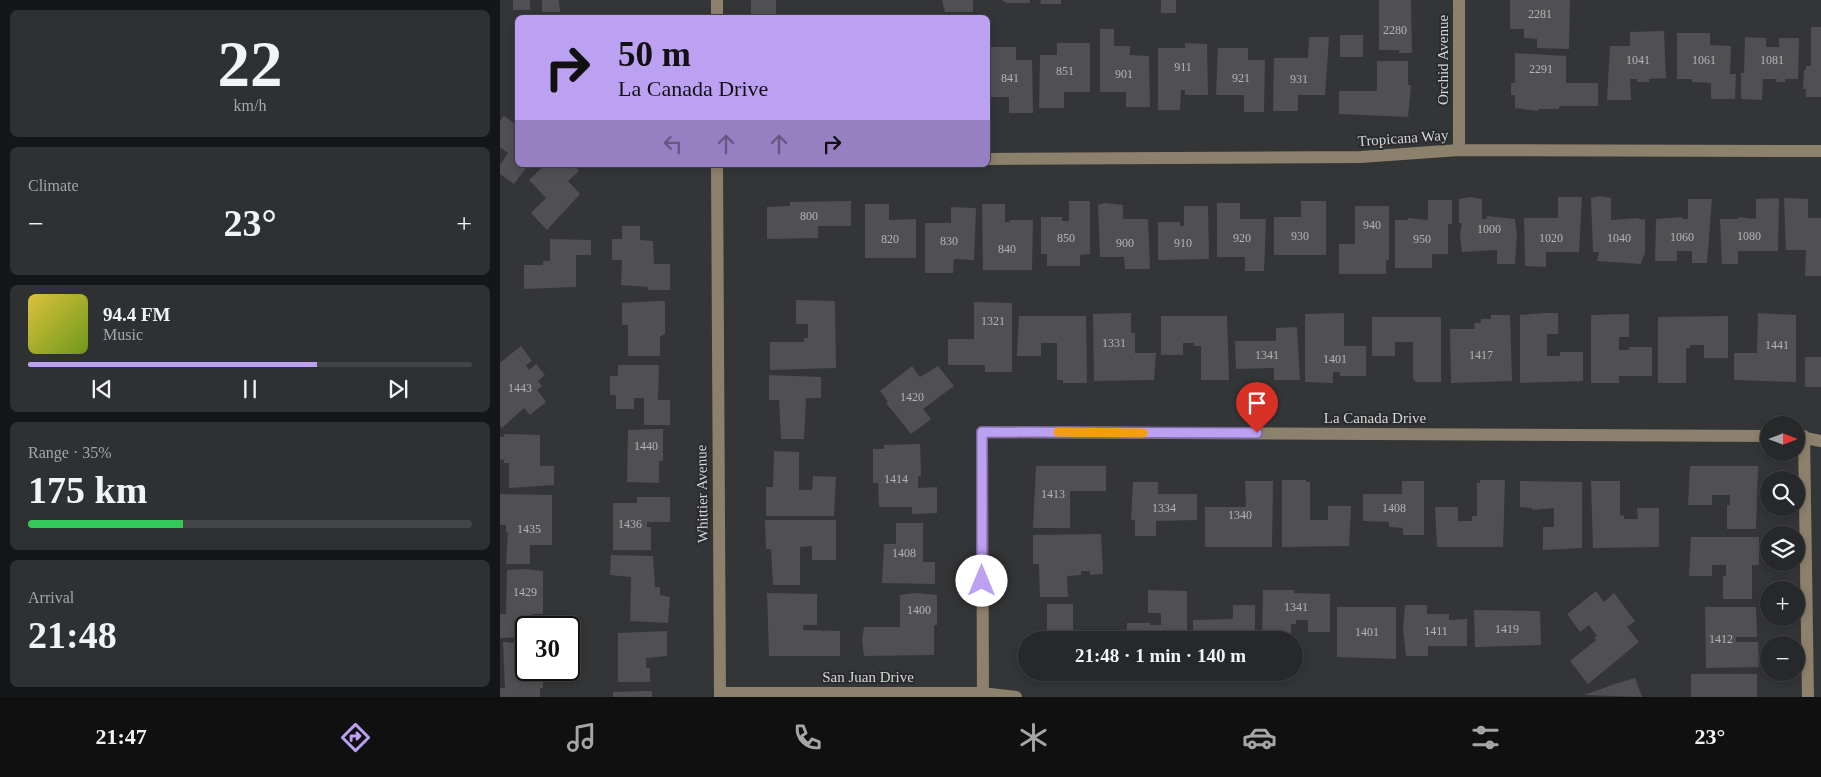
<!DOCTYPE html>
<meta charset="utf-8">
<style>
body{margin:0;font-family:Georgia,serif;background:#2f3031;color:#f1f3f6;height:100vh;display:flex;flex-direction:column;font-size:19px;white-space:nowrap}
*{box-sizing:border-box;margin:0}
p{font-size:16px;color:#a4a6a8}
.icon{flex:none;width:28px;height:28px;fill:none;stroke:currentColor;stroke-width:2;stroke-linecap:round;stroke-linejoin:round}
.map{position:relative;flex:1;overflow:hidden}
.panel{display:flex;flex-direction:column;gap:10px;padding:10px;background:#151617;width:500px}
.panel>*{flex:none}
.guide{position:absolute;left:15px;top:15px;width:475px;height:152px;border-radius:8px;box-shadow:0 2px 8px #0003,0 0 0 1px #434446;background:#bca0f2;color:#111;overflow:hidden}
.needle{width:32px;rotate:90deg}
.controls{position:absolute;left:1260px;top:416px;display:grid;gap:10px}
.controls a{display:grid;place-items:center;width:45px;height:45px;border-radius:50%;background:#272829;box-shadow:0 2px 8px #0003,0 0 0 1px #434446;font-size:25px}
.speed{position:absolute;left:15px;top:616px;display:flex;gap:10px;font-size:25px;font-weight:700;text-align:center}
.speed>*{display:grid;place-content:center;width:65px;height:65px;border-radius:50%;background:#272829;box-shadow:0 2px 8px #0003,0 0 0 1px #434446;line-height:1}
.speed .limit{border:2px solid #111;border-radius:8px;background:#fff;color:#111}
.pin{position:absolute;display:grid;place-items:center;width:42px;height:42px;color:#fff;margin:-51px -21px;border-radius:50% 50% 50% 0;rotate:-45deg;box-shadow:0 0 5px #0007}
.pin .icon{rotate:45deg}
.me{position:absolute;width:55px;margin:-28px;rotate:0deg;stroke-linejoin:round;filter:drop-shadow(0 0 4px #0008)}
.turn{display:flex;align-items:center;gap:18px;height:105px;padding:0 20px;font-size:22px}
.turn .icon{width:65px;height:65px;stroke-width:2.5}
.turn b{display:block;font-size:35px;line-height:42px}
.lanes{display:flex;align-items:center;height:48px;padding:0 20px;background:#0003;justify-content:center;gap:25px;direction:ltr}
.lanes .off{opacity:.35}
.big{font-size:38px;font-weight:700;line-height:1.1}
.panel .card{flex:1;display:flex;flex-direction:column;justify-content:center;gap:8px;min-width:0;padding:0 18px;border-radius:8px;background:#2f3031}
.panel .dial{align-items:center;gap:0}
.dial b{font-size:65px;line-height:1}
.song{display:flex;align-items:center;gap:15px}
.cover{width:60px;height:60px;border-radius:8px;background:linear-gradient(135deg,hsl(50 70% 55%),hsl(80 70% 35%))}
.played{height:5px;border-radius:2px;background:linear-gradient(90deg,#bca0f2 65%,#434446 65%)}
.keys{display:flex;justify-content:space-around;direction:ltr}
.heat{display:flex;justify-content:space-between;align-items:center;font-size:28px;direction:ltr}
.charge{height:8px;border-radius:4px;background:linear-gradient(90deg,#34c759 35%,#434446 0)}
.trip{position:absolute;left:518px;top:631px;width:285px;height:50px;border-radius:25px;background:#272829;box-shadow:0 2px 8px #0003,0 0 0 1px #434446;font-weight:700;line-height:50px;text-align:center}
.menu{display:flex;height:80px;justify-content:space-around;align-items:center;background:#101010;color:#a4a6a8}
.menu .icon{width:35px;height:35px}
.menu .on{color:#bca0f2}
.menu b{font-size:22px;color:#f1f3f6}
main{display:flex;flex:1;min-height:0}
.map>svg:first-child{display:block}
</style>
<main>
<section class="panel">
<div class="card dial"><b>22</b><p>km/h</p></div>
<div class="card"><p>Climate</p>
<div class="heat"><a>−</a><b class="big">23°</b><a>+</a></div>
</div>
<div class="card">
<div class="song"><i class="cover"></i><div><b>94.4 FM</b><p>Music</p></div></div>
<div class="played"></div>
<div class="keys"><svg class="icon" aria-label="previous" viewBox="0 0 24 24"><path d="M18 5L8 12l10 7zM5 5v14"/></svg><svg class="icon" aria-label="pause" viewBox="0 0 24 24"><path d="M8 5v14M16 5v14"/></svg><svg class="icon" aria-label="next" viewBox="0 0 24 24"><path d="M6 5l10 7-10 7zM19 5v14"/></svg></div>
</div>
<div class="card"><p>Range · 35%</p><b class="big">175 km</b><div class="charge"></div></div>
<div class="card"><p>Arrival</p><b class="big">21:48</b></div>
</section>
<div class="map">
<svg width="1321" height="697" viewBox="0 0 1321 697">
<rect width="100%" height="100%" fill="#343537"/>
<path fill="#505053" d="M13,0H30V10H13Z
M42,0H59L60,12H42Z
M251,0H276V18H251Z
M442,0H473V12H445Z
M502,0H530V3H507Z
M541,0H561V4H540Z
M661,0H676V13H661Z
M879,0H911L912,53H899V50H879Z
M1010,0H1070L1069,49L1037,48V39L1024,38V29H1010Z
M1311,27H1321V97H1306V89H1303L1304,70H1306V66H1311Z
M600,29H614V46H630V55L649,56L650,107H626V92H600Z
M1164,31L1166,78L1149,79V82H1137V79H1130L1131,100H1107L1110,46H1130V32Z
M1177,33H1210V45L1231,46L1230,74H1236L1235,99H1211V83L1192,82V79H1177Z
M840,35H863V57H840Z
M809,37H829L825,95H798V111H773L774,58H808Z
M1245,37L1266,38V47H1279V38H1299L1298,79H1285V82H1276L1277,79H1263L1262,100L1241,99V73H1244Z
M557,43H590V92H564V108H539L540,55H557Z
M685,43L707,44L708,95H685V90H681L680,110H658V48H685Z
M488,47H516V60H532L533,113H509V97H488Z
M718,48H748V60H765L764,112H744V95H716Z
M1015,53L1066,56V83H1098V106H1059V109H1038V111L1015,108V95H1011V83H1015Z
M877,61H908V85H911L908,117L839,114V91H877Z
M4,116L18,126V165H28L14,184L0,174V165L8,153L0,147V121Z
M45,165H74L79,171L68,181L80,194L47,230L31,213L46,198L29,180Z
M1100,196L1111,198V220L1136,218L1145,220V252L1141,264L1097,261L1099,252H1093L1091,198Z
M970,197L982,199V219H987V216L1015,219L1017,235L1015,264H997V250L962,252L960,235L962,223H959V199Z
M1058,197H1082L1079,252H1046V267L1025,266L1024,218H1058Z
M1279,198L1278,251H1238V264H1222L1220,219H1238V217L1256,219V199Z
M1284,198L1308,199V218H1321V276H1305L1306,250H1286Z
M1188,199H1212L1207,263H1192V251H1177V261H1155L1156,219L1182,217V219H1188Z
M928,200H952V224H948V254H932V268H895V220H908V218L928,220Z
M351,201V226H318V238L267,239V207L290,206V202Z
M569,201H590V254L580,255V266H547V254H541V217H562V221H569Z
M801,201H826V255H774V217H801Z
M605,203L623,205V219H648L650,269H625L624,257H600L598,205Z
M717,203H740V219H766L764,271H745V257H717Z
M365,204H389V220L416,219V258H365Z
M482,204H505V222H510V220H533L532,270H483Z
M684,206H708L709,259L658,260V222H680V226H684Z
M855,206H889V260H886V274H839V244H855Z
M451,207L476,208L474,260L454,259L453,273H425V223H451Z
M122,226H140V240L153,241L154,264H170V290H148V287L121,285L122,260H112V239H122Z
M50,239L91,240V255H76V287L24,289V265H43V261H50Z
M296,300L335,301L336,368L270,370V342H304V338H308V324H296Z
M157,301H165V334L160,337V356H128V325H122V303Z
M474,302L512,303V372H485V365H448V339H474Z
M631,313V333H635V353H656L654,380L594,381L593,314Z
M844,313V346H866V376H840V372H833V383L805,382V314Z
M1044,313H1058V334H1047V356H1060V352H1083V381L1020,383V315Z
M1258,313L1296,315V382L1234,380V353H1257Z
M1129,314V337H1119V350H1129V347H1152V376H1119V383H1091V315Z
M991,315H1010L1012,381L951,383L950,329H975L974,323H981V319H991Z
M519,316H586L587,383H563V380H557V343H541V356H517Z
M661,316H727L729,380H701V346H694V343H683V355H661Z
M1228,316V358H1204V345H1190V348H1186V383H1158V317Z
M872,317H941V382H916L913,379V342H895V356H872Z
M797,327L800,380H774V368L736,369L735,341H776V328Z
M21,346L32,361L26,365L29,370L36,364L45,375L38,381L42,386L37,390L46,402L30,415L24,408L2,428L0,425V363Z
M1305,357H1321V387H1305Z
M118,365H159L158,400H170V425H144V398H134V409H116V395H110V376H118Z
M412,366L420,377L438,366L454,386L423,409L431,419L411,434L386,403L388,402L380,391Z
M269,375L321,377V398H306L304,439H281L279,400H269Z
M157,429H163V461H159V483L127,482L128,430Z
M4,434L40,435V466H54V485L9,488V463H4V460L0,459V437H4Z
M420,444L421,476H418V488L437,487V513L412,514V507H379L378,483H373V449H384V445Z
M274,451L299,452V490H312L313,476L336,477L334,516H266V487H273Z
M536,466H606V491H570V528H533Z
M1190,466H1258L1256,529H1227V505H1230V495H1212V505H1188Z
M782,480H806V482H810V520H828V506H851L849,546L782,547Z
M980,480H1005L1003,547H937L935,507H958V521H972V516H977V483H980Z
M745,481H773L772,547H705V507H746Z
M902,481H924V535H903V528L889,527V522L863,521V494H902Z
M1020,481L1082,482V548L1043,550V527H1054V508L1032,510V508L1020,507Z
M1091,481H1120V516L1124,515V519H1138L1137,508H1159V547L1093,548Z
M633,482H658V494H697V520L656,521V536H635V520H631Z
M0,494L52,495V545H30V564H6L8,532H6V525H0Z
M137,497H170V522H147V527H151V550H113V503H137Z
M265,520H336V560H312V546L300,547V585H273L271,549H266Z
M396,523H423V562H435V584L382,583L384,544H396Z
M601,534L603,574L590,575V571H581V575L567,576L568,597H540L539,564H533V535Z
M1191,537H1259V565H1252V599H1223V576H1226V565H1212V576H1189Z
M111,555L153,556L155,587H160V595L170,597L168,623L130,621L131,577L110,575Z
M25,569L43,571V614H32V628H26V637L0,638V614H6L7,570Z
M648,590L687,591V640H627V623H650V625H661V613H648Z
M763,590H794V593L830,594V632H808V620H796V624H791V640H762Z
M1096,591L1104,602L1114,593L1135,621L1127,627L1139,642L1088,684L1070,661L1096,640L1094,638L1097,636L1089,625L1080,632L1067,614Z
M267,593L317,594V625H303V630L340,631V656H269Z
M416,593L437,595V625H434V655L364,656L362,641L364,627H400V595Z
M547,604H573V640H547Z
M733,605H755V640H693V620L733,619Z
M905,605H927V614H949V620L967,619V646H928V656H906L903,630Z
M837,607H896V659L837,657Z
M1205,607H1256L1257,637H1236V642H1258L1259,667L1206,668Z
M974,610L1040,611L1041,645L975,647Z
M167,631V656L146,658V668H150V682H118V633Z
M3,642L26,644V670H43V688L40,689V697H0V688H5Z
M1191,674H1257V697H1191Z
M1135,678L1142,697L1084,695L1115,684Z
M145,691H152V697H113V692Z"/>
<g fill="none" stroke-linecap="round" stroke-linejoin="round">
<path stroke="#8c816c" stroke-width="12" d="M217,0V18
M959,0V150
M488,159L861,157L959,150L1321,151
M217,165L220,697
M1296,436L1321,441
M1304,436L1308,697
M220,693H482L516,697
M483,697L482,432L1269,436"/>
</g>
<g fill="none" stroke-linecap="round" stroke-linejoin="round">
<defs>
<path id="route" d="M482,581V432L757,433"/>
</defs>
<use href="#route" stroke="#7a689d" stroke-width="12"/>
<use href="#route" stroke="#bca0f2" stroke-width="9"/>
<path stroke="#f59e0b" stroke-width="9" d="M558,432L643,433"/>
</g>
<g text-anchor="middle" stroke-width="4" stroke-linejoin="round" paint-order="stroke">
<g font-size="12" fill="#b4b4b6">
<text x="1040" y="18">2281</text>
<text x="895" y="34">2280</text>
<text x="1138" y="64">1041</text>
<text x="1204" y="64">1061</text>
<text x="1272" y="64">1081</text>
<text x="683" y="71">911</text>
<text x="1041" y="73">2291</text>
<text x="565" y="75">851</text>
<text x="624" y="78">901</text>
<text x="510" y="82">841</text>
<text x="741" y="82">921</text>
<text x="799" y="83">931</text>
<text x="309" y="220">800</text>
<text x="872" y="229">940</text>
<text x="989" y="233">1000</text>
<text x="800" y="240">930</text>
<text x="1249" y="240">1080</text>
<text x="1182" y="241">1060</text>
<text x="566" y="242">850</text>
<text x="742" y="242">920</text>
<text x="1051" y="242">1020</text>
<text x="1119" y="242">1040</text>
<text x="390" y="243">820</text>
<text x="922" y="243">950</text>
<text x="449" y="245">830</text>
<text x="625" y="247">900</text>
<text x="683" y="247">910</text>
<text x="507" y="253">840</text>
<text x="493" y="325">1321</text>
<text x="614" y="347">1331</text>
<text x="1277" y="349">1441</text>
<text x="767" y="359">1341</text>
<text x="981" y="359">1417</text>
<text x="835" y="363">1401</text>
<text x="20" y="392">1443</text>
<text x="412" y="401">1420</text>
<text x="146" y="450">1440</text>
<text x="396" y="483">1414</text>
<text x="553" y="498">1413</text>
<text x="664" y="512">1334</text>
<text x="894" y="512">1408</text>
<text x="740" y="519">1340</text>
<text x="130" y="528">1436</text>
<text x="29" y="533">1435</text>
<text x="404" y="557">1408</text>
<text x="25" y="596">1429</text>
<text x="796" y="611">1341</text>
<text x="419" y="614">1400</text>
<text x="1007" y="633">1419</text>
<text x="936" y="635">1411</text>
<text x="867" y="636">1401</text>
<text x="1221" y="643">1412</text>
</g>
<g font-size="15" fill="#d5d6d7" stroke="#2a2b2d">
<text transform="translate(943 60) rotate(-90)" y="5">Orchid Avenue</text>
<text transform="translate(903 138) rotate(-4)" y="5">Tropicana Way</text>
<text x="875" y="423">La Canada Drive</text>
<text transform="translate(202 494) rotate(-91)" y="5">Whittier Avenue</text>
<text x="368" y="682">San Juan Drive</text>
</g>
</g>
</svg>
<div class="controls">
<a><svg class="needle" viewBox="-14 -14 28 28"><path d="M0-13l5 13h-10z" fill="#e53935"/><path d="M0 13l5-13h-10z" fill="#a4a6a8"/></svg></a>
<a><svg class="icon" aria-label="search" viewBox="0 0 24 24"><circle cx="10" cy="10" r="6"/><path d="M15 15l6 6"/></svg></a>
<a><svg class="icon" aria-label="layers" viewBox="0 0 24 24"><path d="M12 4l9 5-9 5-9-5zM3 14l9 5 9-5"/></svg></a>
<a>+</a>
<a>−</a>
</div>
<div class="speed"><div class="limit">30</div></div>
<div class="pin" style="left:757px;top:433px;background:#d93025"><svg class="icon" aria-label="arrive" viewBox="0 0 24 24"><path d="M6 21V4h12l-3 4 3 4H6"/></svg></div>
<svg class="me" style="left:482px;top:581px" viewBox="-20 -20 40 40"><circle r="19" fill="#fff"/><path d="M0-13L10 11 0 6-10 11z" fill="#bca0f2"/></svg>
<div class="trip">21:48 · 1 min · 140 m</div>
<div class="guide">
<div class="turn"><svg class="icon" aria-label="right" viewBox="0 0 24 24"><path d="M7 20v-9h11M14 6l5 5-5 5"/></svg><div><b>50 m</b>La Canada Drive</div></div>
<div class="lanes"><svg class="icon off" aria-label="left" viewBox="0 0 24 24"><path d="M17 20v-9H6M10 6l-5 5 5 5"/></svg><svg class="icon off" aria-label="ahead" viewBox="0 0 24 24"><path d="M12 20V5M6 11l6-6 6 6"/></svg><svg class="icon off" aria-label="ahead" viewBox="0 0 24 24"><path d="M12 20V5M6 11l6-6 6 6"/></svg><svg class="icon" aria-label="right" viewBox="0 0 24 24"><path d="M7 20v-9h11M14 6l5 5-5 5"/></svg></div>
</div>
</div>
</main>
<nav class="menu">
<b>21:47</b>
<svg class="icon on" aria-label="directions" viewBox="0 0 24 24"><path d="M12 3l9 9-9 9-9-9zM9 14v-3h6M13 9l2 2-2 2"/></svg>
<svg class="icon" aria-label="music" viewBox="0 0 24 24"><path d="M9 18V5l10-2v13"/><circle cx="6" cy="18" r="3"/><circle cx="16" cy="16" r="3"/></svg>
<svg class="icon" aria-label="phone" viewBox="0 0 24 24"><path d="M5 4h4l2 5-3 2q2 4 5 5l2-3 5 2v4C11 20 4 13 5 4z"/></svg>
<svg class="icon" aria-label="climate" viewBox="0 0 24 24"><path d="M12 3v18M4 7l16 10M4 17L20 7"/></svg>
<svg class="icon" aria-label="car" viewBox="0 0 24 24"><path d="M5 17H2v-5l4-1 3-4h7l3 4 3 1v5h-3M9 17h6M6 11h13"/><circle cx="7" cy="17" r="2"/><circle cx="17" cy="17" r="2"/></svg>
<svg class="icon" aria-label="filters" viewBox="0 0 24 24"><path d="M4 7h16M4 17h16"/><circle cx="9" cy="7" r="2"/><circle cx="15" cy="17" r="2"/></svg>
<b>23°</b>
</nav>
